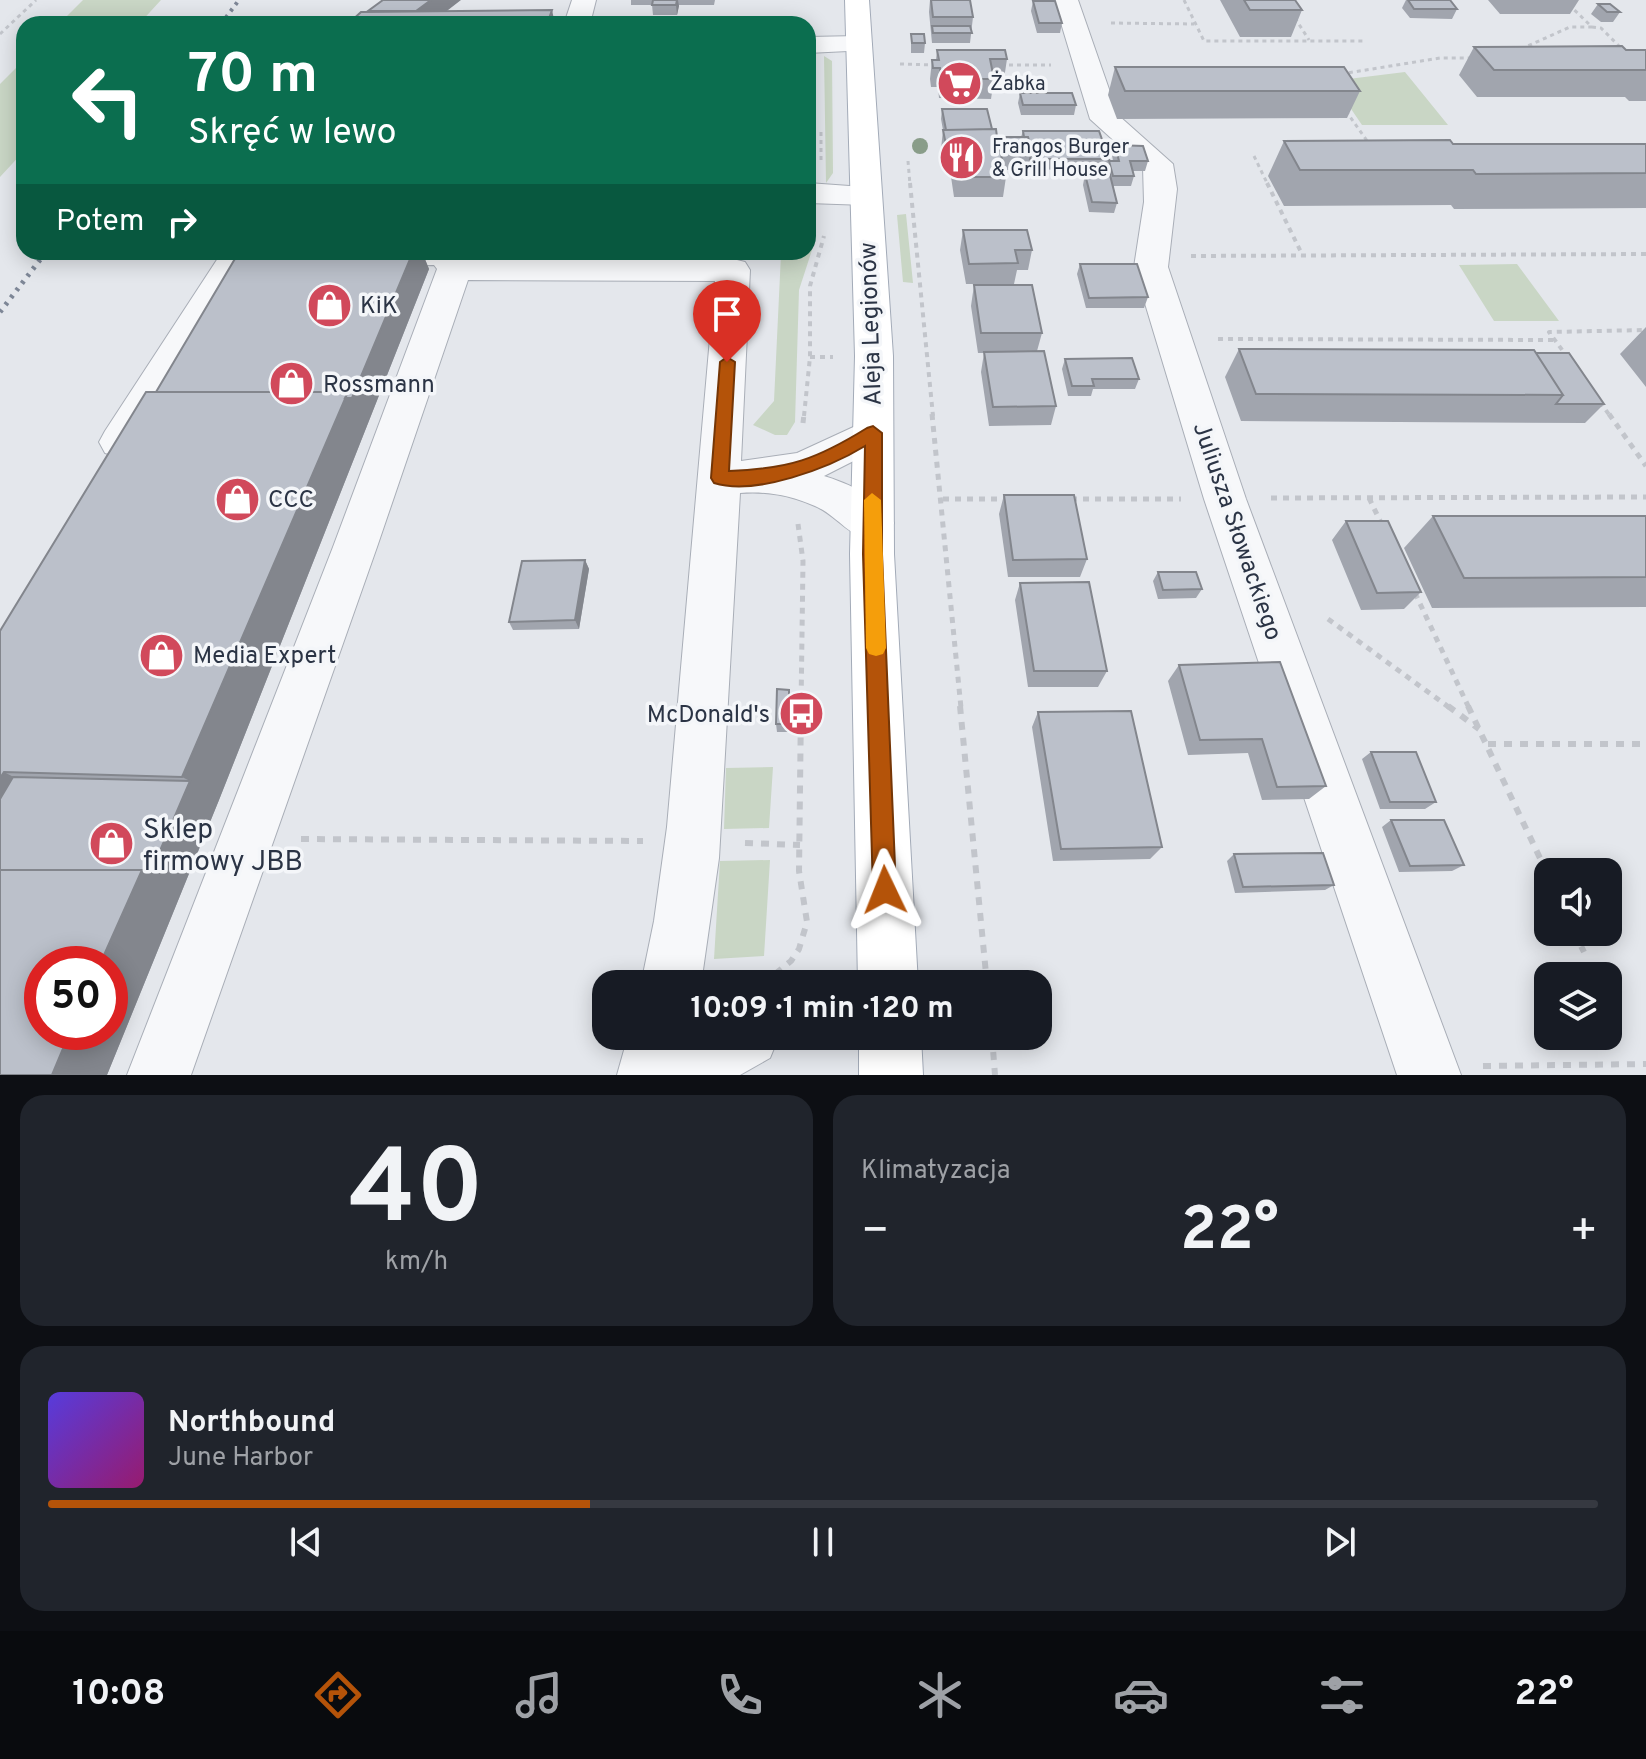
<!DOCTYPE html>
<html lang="pl">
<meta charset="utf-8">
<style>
body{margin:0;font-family:Overpass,sans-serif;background:#20242c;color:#f1f3f6;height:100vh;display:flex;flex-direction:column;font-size:30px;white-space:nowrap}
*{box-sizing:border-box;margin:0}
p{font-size:26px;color:#9ea1a6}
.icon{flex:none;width:44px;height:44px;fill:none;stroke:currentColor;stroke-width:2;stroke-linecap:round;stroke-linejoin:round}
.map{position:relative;height:1075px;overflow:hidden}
.sheet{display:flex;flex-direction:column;gap:20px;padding:20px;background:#0d0f14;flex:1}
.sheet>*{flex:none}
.banner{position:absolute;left:16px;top:16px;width:800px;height:244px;border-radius:24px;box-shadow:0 4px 20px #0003;background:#0b6e4f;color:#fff;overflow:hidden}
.tools{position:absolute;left:1534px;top:858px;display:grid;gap:16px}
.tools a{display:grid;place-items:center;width:88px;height:88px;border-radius:16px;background:#171b24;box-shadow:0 4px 20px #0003;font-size:40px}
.speed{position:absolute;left:24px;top:946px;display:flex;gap:16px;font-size:40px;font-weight:700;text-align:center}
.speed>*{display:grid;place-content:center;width:104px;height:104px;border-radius:50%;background:#171b24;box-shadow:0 4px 20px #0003;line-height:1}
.speed .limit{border:12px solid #d22;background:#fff;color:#111}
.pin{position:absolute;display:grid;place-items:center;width:68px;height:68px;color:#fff;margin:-82px -34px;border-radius:50% 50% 50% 0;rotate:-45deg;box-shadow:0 0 8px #0007}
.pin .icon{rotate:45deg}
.me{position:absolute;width:88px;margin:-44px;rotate:358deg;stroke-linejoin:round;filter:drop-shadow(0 0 6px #0008)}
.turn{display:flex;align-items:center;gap:28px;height:168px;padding:0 40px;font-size:36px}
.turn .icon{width:104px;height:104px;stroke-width:2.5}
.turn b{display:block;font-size:56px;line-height:68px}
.then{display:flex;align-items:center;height:76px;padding:0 40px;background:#0003;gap:16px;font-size:30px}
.big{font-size:60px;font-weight:700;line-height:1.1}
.sheet .card{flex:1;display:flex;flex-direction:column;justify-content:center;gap:12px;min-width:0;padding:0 28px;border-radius:24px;background:#20242c}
.sheet .dial{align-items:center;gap:0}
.dial b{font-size:104px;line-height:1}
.song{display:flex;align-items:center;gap:24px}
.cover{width:96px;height:96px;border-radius:12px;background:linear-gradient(135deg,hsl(250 70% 55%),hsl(320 70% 35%))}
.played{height:8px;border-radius:4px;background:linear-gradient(90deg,#b45309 35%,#363941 35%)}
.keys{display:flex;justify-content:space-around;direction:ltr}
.heat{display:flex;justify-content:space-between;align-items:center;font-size:44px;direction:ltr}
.sheet .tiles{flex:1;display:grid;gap:20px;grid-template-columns:1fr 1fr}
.card:last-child{grid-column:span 2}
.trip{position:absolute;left:592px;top:970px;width:460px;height:80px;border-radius:24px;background:#171b24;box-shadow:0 4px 20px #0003;font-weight:700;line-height:80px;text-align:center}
.tab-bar{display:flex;height:128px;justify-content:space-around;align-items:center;background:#090b0e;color:#9ea1a6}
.tab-bar .icon{width:56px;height:56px}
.tab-bar .active{color:#b45309}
.tab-bar b{font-size:36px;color:#f1f3f6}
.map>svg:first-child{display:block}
</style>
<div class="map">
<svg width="1646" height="1075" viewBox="0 0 1646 1075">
<rect width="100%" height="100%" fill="#e4e7ec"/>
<path fill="#c9d6c5" d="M83,0H161L139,24H59Z
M824,56L832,61L833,173L826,183Z
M24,60V151L0,177V84Z
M1405,72L1448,125H1362L1332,81Z
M906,214L913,283L903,282L897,215Z
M808,218L813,228L812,250L799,290L795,422L787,435H775L753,425L774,401L781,254L758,252H808Z
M1517,264L1559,321H1494L1459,265Z
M773,767L769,828L724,829L726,768Z
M770,860L764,956L714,959L720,861Z"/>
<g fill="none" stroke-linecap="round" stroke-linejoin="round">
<defs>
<path id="minor" d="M572,0H596L590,24H564Z
M1054,0H1078L1118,115L1173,164L1177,189L1168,267L1246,499L1461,1075H1397L1204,499L1134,267L1144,202L1143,167L1090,119Z
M859,36L868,38L872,44L868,50L808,53V37Z
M808,183L877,188L882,195L877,202L866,205L808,203Z
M222,252H307L310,256L305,264L246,268L133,453L119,457L105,453L99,442L105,431Z
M347,252H461L465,258L733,259L745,262L750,270L741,461L797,453L873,418L887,422L893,433L887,444L824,476C850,484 881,498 894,523L887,535C852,547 843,518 815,506C789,495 767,491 740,493L719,858L701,984H641L654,921L667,827L715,281L468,280L377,547L191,1075H127L333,547L437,269L434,265L362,266L350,263L345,255Z
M628,1036H779L770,1058L740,1075H617Z"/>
<path id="major" d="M845,0H869L893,356L894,554L918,984H858L850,554L855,356Z
M859,1036H921L923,1075H859Z"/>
</defs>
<use href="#minor" stroke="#a9aeb7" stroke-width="2"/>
<use href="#major" stroke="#a3abb8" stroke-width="2"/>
<path stroke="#c2c5cb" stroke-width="3" stroke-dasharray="4 4" stroke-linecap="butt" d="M1184,0L1204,41H1366
M1295,18L1309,40
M1111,23L1194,24
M1592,27L1601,28L1622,49
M0,34L36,0
M1521,49L1570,27H1592L1564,0
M900,64L935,65
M1001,65H1051
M1341,74L1440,58H1474
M1346,111L1370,145
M821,132V162
M1254,156L1268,185
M908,161L910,185"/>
<path stroke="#c2c5cb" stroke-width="4" stroke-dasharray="5 5" stroke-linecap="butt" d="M910,183L933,416
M1267,183L1303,256
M1191,256L1646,254
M1218,339L1555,340
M810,357H833
M1568,358L1549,332L1646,330
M1600,402L1610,416
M804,416L810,357V286L824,236"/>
<path stroke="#c2c5cb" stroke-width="5" stroke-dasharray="6 6" stroke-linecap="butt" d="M932,414L961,708
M1609,414L1646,466
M803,423L804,414
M1271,498L1646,497
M1369,498L1383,527
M943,499H1009
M1071,499H1181
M798,524L803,561L801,708
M1415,593L1469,708
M1328,619L1450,708"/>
<path stroke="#c2c5cb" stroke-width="6" stroke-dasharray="8 8" stroke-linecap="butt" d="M960,706L987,984
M1448,706L1479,729
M1468,706L1548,875
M1488,744H1646
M301,839L643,841
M745,843L800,845
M1574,932L1584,952
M763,984L791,961L799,949L807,922L799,871L801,706
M992,1036L995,1075
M1483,1066L1646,1064"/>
<use href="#minor" fill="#f7f8fa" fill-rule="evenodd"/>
<use href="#major" fill="#fff" fill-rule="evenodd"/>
<path stroke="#7d8696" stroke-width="4" stroke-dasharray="3 5" stroke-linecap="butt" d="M221,24L239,0"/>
<path stroke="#7d8696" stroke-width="5" stroke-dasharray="3 6" stroke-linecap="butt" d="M0,312L46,252"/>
</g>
<circle fill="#899d89" cx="920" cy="146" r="8"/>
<path fill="#a1a5ae" d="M631,0H715L714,5H679L677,15H653L652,5H631Z
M930,0H970L973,17L970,43H932L929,12Z
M1220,0H1295L1302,10L1291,37H1240Z
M1406,0H1450L1457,9L1452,19L1410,18L1402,8Z
M1488,0H1579L1570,14H1500Z
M1033,1L1062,23L1060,33H1037L1031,11Z
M1598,4L1620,12L1613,22H1601L1591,14Z
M911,34L925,43L924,53H911Z
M1474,47L1646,50V101H1629L1625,97H1477L1459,75Z
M937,50L1007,59L1004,79H994L991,99L939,98L938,87H931L930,79L932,60H936Z
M1115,67L1360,91L1347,118L1117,119L1108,95Z
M1020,93L1076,105L1074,115H1021L1018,103Z
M942,109L992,129L997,137H1021L1023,131L1109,159L1106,169L1005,170L1006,177L1003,197H954L950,170H944L941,149L943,130L941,119Z
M1284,141L1453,144H1646V208L1454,209L1451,205L1284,206L1268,176Z
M1115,145L1148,161L1145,171H1133L1134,176L1131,186H1113L1117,203L1114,213L1089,212L1083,185L1085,174L1107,175L1106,171L1109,161H1113L1112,155Z
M963,230L1032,250L1028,270H1017L1014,284H966L960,250Z
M239,252H422L429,269L219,800L107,1075H0V631L156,392Z
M1080,264L1148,297L1144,308H1086L1077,274Z
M974,285L1042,333L1037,351L1056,406L1051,425L989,426L981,372L984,353H978L971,306Z
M1646,327V387L1620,354Z
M1239,349L1536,353L1604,404L1585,423L1241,421L1225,377Z
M1065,359L1139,379L1135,389H1093L1091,396H1068L1062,369Z
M1004,495L1087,559L1080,577H1008L999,514Z
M1433,516H1646V607L1432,608L1404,548Z
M1346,521L1421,592L1404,609L1361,610L1332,540Z
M585,560L589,569L579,629L513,630L509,622Z
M1158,572L1202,589L1196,598L1158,599L1153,581Z
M1020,583L1107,671L1098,687H1028L1015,600Z
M1179,665L1326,786L1309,799L1262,800L1248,753L1188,755L1168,681Z
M789,690V732H777L776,724Z
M1038,712L1162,847L1150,859L1053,861L1032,727Z
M1371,752L1436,802L1425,809H1380L1362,759Z
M1391,820L1464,865L1452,871L1399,872L1382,827Z
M1234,854L1334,885L1325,890L1235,893L1227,861Z"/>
<path fill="#83868d" d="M431,0H461L430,24L407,18Z
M677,0H678L679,6L677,15L676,5Z
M552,10L555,24H547Z
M413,252H422L429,269L219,800L107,1075H52L70,1032H110V964H100L142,870L190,781L182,777L348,392Z
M585,560L589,569L579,629L575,620Z
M4,772L50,796L0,874V778Z"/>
<path fill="#bbc0ca" stroke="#83868d" stroke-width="2" d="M383,0H431L416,11H368Z
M653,0H677L676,5H652Z
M931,0H970L973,17H933Z
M1244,0H1295L1302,10H1250Z
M1408,0H1450L1457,9H1414Z
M1033,1H1055L1062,23H1039Z
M1598,4H1610L1620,12H1607Z
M552,10L547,24H348L361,12Z
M932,26H970L972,33H933Z
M911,34H924L925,43H912Z
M1622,46L1626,50H1646V70H1494L1474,47Z
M937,50H1005L1007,59H990L994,79H941L940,68H933L932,60H939Z
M1115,67H1344L1360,91H1125Z
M1020,93H1072L1076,105H1023Z
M942,109H987L992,129L946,130Z
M996,129L997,137H1028L1032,150H1000L1006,177H957L952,150H947L943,130Z
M1023,131H1099L1109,159H1030L1032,150L1028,137H1024Z
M1450,140L1453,144H1646V173L1476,174L1473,170H1300L1284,141Z
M1115,145L1143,146L1148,161H1130L1134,176H1113L1109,161H1119Z
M1085,174L1110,175L1117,203L1092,202Z
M963,230H1027L1032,250H1015L1018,263L969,264Z
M239,252H413L352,398H345L348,392H156Z
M1080,264H1137L1148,297L1089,298Z
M974,285H1032L1042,333H981Z
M1239,349L1534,350L1563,395L1256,394Z
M1044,351L1056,406L993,407L984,352Z
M1536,353H1569L1604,404H1556L1563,395Z
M1132,358L1139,379H1092L1094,386H1072L1065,359Z
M146,392H348L182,777L4,772L0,778V631Z
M1004,495H1074L1087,559L1013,560Z
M1433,516H1646V577L1464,578Z
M1346,521H1388L1421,592L1377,593Z
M585,560L575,620L509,622L522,561Z
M1158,572H1196L1202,589L1163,590Z
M1089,582L1107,671H1034L1020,583Z
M1280,662L1326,786L1277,787L1262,739L1200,740L1179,665Z
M777,689L789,690V724H776Z
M1131,711L1162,847L1061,849L1038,712Z
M1371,752H1416L1436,802H1390Z
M13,777L190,781L150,874L142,870H0V799Z
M1391,820H1444L1464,865L1410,866Z
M1323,853L1334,885L1243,887L1234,854Z
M0,870H142L100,964H42V1032H70L52,1075H0Z"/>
<path fill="#b45309" stroke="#753606" stroke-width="2" d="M727,357L735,362L729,471C789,469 817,459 867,428L873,426L882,433V554L896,890L893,899L885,902L877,899L873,890L863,554L865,446C829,468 756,496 714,483L711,478L720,362Z"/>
<path fill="#f59e0b" d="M872,493L881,500L886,648L883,654L876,656L869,654L866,648L864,500Z"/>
<defs>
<symbol id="supermarket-disc" viewBox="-11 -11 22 22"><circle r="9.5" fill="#d1495b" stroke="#f4f6f9"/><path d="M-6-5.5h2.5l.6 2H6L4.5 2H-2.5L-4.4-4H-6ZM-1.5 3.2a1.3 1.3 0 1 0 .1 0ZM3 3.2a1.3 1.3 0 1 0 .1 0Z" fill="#fff"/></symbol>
<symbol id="restaurant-disc" viewBox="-11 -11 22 22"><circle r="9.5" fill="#d1495b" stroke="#f4f6f9"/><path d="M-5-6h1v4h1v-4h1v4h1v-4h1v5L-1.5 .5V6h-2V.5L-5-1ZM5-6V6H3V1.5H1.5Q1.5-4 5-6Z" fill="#fff"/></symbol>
<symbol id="shop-disc" viewBox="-11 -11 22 22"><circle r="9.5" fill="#d1495b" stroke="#f4f6f9"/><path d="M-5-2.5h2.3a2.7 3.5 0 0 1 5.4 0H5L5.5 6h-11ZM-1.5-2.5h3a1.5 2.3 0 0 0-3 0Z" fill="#fff"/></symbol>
<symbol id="bus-disc" viewBox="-11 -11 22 22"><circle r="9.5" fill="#d1495b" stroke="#f4f6f9"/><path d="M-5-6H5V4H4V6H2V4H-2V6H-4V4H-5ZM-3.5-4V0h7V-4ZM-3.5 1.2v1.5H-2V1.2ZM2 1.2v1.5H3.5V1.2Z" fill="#fff"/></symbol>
</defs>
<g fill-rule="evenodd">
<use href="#supermarket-disc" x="934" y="58" width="51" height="51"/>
<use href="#restaurant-disc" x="936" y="132" width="51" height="51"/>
<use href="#shop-disc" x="304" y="280" width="51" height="51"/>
<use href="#shop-disc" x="266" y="358" width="51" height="51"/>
<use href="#shop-disc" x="212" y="474" width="51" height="51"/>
<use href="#shop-disc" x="136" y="630" width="51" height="51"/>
<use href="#bus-disc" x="776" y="688" width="51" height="51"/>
<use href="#shop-disc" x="86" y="818" width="51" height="51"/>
</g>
<g text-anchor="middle" stroke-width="7" stroke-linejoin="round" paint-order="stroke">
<g font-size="20" fill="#2b3445" stroke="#f4f6f9" text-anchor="start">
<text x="990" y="90">Żabka</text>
<text x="992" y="153">Frangos Burger<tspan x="992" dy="23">&amp; Grill House</tspan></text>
</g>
<g font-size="24" fill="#2b3445" stroke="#f4f6f9" text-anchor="start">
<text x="360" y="313">KiK</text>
<text x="323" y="392">Rossmann</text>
<text x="268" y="507">CCC</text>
<text x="193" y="663">Media Expert</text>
<text x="770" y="722" text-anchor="end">McDonald's</text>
</g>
<g font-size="24" fill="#2b3445" stroke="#f4f6f9">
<text transform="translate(870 324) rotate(-92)" y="8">Aleja Legionów</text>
<text transform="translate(1238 531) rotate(71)" y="8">Juliusza Słowackiego</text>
</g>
<g font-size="28" fill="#2b3445" stroke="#f4f6f9" text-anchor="start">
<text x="143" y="838">Sklep<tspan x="143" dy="32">firmowy JBB</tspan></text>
</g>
</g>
</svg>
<div class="tools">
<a><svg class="icon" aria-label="sound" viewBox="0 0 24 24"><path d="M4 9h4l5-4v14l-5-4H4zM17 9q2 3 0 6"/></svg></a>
<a><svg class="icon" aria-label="layers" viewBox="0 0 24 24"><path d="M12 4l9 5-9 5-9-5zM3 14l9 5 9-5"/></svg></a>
</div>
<div class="speed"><div class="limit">50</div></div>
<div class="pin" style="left:727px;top:362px;background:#d93025"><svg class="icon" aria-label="arrive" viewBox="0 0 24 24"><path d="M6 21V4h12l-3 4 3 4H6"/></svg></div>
<svg class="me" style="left:885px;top:890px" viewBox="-20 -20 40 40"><path d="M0-17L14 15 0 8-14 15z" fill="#b45309" stroke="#fff" stroke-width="4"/></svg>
<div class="trip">10:09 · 1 min · 120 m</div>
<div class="banner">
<div class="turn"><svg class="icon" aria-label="left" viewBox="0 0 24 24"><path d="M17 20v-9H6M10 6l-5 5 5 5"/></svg><div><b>70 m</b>Skręć w lewo</div></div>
<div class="then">Potem<svg class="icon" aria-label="right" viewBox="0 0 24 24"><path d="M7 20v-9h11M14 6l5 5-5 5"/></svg></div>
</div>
</div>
<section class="sheet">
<div class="tiles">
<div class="card dial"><b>40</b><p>km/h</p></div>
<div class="card"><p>Klimatyzacja</p>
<div class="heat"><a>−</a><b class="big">22°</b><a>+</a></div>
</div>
<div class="card">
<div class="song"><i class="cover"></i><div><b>Northbound</b><p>June Harbor</p></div></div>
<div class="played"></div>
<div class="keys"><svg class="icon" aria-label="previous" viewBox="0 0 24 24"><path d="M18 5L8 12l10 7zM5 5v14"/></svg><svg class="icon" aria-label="pause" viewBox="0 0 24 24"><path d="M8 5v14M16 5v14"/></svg><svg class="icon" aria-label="next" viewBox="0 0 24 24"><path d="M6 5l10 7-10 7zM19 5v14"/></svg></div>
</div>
</div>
</section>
<nav class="tab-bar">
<b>10:08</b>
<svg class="icon active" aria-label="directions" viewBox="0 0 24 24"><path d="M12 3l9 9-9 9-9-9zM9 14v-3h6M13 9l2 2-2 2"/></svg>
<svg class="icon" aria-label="music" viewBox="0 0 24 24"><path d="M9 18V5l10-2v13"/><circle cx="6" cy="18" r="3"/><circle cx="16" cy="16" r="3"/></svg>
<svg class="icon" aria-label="phone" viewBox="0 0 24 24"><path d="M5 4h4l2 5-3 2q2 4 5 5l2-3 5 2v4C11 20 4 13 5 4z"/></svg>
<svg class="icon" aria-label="climate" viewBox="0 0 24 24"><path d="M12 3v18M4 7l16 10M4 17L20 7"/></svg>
<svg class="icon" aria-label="car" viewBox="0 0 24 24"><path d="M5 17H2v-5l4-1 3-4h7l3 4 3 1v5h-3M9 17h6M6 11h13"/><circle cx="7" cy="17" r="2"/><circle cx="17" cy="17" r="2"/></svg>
<svg class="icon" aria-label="filters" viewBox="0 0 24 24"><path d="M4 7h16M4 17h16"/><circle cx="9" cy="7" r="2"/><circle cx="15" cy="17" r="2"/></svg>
<b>22°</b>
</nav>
